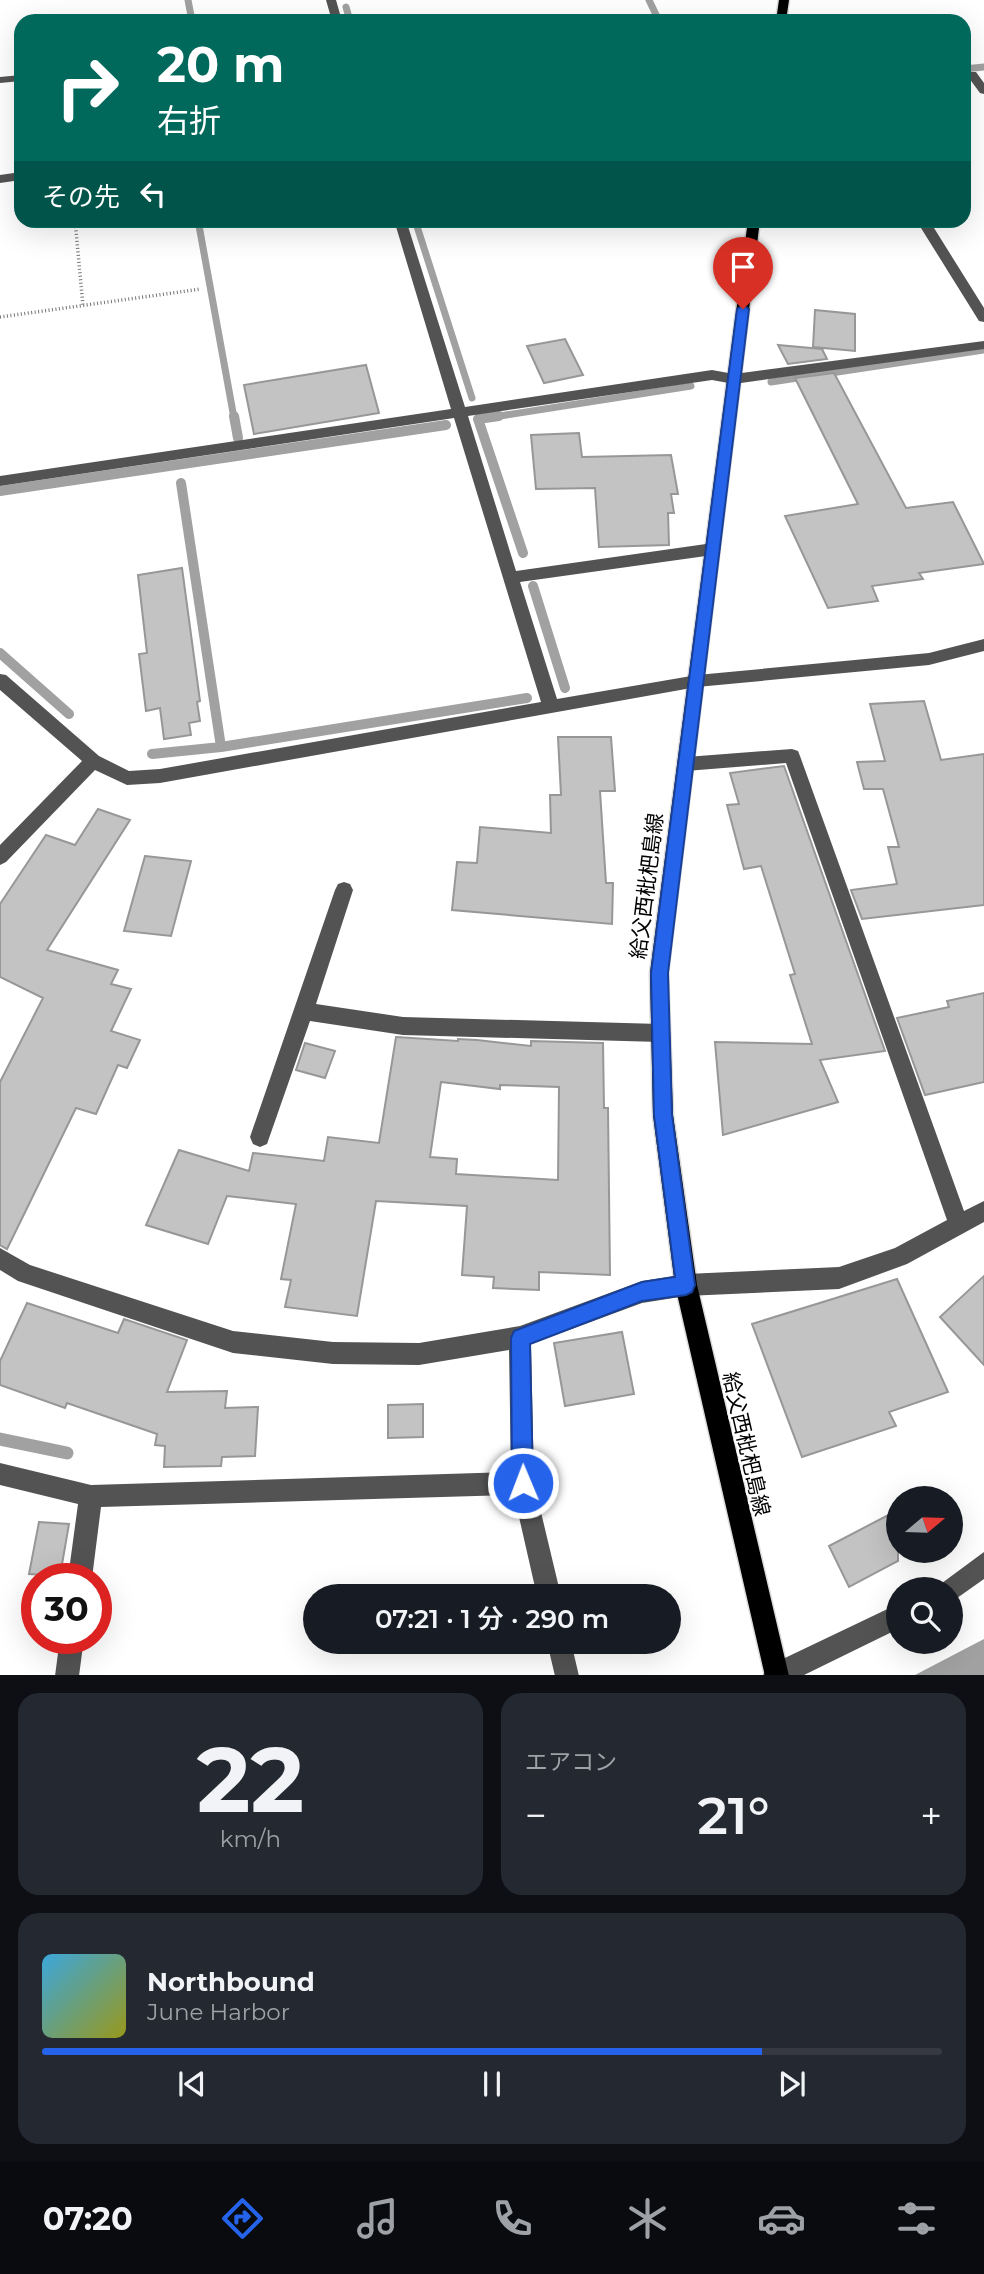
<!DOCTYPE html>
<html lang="ja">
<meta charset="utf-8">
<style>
body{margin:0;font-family:Montserrat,"Noto Sans JP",sans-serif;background:#242831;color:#f1f3f6;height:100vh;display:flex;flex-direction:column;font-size:26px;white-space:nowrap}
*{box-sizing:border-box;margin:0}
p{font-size:23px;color:#9ea1a6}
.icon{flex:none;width:38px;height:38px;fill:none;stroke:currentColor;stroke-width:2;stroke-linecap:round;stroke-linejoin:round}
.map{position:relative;height:1675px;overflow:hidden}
.drawer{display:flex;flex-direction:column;gap:18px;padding:18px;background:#0d0f14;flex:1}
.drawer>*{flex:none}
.top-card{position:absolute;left:14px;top:14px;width:957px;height:214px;border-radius:21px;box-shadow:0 7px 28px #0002;background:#00695c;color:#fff;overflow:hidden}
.needle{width:46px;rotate:71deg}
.buttons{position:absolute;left:886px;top:1486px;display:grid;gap:14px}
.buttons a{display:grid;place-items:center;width:77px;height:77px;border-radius:50%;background:#171b24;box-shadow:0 7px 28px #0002;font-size:35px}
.speed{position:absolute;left:21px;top:1563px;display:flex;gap:14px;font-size:35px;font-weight:700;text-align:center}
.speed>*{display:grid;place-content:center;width:91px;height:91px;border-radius:50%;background:#171b24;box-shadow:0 7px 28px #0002;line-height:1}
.speed .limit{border:10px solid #d22;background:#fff;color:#111}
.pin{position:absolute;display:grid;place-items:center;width:60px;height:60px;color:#fff;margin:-72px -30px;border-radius:50% 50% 50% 0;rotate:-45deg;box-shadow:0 0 7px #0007}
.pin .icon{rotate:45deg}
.me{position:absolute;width:77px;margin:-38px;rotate:359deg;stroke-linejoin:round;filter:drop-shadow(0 0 5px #0008)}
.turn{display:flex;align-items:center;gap:24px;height:147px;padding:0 28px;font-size:32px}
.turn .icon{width:91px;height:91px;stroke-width:2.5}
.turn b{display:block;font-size:49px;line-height:60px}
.then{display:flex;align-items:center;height:66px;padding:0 28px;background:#0003;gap:14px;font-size:26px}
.big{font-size:52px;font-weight:600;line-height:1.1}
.drawer .tile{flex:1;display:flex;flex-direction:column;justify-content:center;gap:10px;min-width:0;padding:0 24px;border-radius:21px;background:#242831}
.drawer .dial{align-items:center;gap:0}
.dial b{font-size:91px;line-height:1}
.song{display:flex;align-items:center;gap:21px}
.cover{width:84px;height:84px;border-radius:10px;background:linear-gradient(135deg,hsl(200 70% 55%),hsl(60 70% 35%))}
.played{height:7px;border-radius:4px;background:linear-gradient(90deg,#2563eb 80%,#363941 80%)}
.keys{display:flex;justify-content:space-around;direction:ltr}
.heat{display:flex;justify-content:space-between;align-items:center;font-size:38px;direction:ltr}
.drawer .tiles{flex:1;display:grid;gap:18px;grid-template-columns:1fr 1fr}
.tile:last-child{grid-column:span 2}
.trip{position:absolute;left:303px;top:1584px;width:378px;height:70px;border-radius:35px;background:#171b24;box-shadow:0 7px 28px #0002;font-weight:600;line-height:70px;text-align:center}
.dock{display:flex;height:112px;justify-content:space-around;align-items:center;background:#090b0e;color:#9ea1a6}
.dock .icon{width:49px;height:49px}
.dock .current{color:#2563eb}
.dock b{font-size:32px;color:#f1f3f6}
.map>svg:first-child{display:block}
</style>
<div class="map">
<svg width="984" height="1676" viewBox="0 0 984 1676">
<rect width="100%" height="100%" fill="#fff"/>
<path fill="#a1a1a1" d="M984,1639V1675H915Z"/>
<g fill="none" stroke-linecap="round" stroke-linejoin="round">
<path stroke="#a1a1a1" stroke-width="7" d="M188,0L192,21
M649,0L659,21
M346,7L350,21
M964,69L984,67
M198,220L234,418
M415,220L472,398
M771,382L984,350
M487,418L691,386"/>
<path stroke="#a1a1a1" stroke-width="10" d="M234,416L238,438
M499,416L478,419L523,553
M181,483L221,747
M0,491L446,425
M533,586L565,688
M0,653L69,714
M152,754L221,747L527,698"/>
<path stroke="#a1a1a1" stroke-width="13" d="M0,1439L67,1453"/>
</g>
<path fill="#c3c3c3" stroke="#979797" stroke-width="2" fill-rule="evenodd" d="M815,310L855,314V351L813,347Z
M565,339L583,375L544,383L527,346Z
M778,345L822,349L827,359L788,364Z
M366,365L379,413L254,434L244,385Z
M834,373L906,508L953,502L984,564L919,573L923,579L872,586L878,601L828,608L785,516L858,504L795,378Z
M579,433L582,457L671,455L678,494H671L674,513H668L669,545L599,547L595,488L536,489L531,435Z
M182,568L200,701L197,702L200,721L189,723L191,735L164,739L160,708L146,711L139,654L147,653L138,575Z
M924,701L941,760L984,754V905L862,919L851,890L897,884L888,847H899L883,789H864L857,762L885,761L870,704Z
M558,737H611L615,791H600L606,883H613L612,924L452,910L457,862L477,863L480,827L551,833L550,795H561Z
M784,766L885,1051L820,1060L838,1102L723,1135L715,1042L812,1044L790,975L795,974L761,866L744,869L727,805L739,804L730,773Z
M98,809L130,820L47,950L118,970L111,984L131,989L111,1031L140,1040L127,1068L118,1065L96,1114L76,1108L7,1249L0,1245V1082L43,998L0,977V904L46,835L75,845Z
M145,856L191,861L171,936L124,931Z
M984,993V1082L925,1095L897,1018L949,1007L947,1001Z
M396,1037L458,1041V1039L477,1040L531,1046V1041L603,1043L604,1108H608L610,1275L539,1272V1290L493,1288L494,1277L462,1275L467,1206L376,1201L357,1316L285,1307L291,1280L281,1279L296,1204L227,1196L208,1244L146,1225L179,1150L249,1171L253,1153L324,1161L328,1137L379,1143ZM441,1082L500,1089V1085L559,1087L558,1180L456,1174L457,1159L430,1157Z
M305,1043L335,1051L325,1078L296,1070Z
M984,1276V1365L940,1317Z
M897,1279L948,1392L889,1412L896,1426L802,1457L752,1324Z
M27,1303L118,1333L124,1319L187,1340L167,1392L227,1391L225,1408L258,1407L255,1456L222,1457L221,1466L164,1467L165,1446L155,1445L157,1434L67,1403L65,1408L0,1385V1361Z
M622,1332L634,1394L565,1406L554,1343Z
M423,1404V1437L388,1438V1405Z
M898,1510V1561L849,1587L829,1546Z
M39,1522L69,1524L60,1576L29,1574Z"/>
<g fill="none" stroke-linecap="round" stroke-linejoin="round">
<defs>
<path id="major" d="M779,0H789L786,21H776Z
M748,220H760L668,973L673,1115L697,1285L789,1676H765L675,1285L653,1115L650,973Z"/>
</defs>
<use href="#major" stroke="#dbdbdb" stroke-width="3"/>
<path stroke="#757575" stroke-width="3.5" stroke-dasharray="1 2.5" stroke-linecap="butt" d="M75,220L83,306
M0,317L201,289"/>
<path fill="#535353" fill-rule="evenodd" d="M326,0H336L342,21H332Z
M968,72H976L984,83V94L980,93L966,74Z
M21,75V81L0,83V77Z
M21,172V180L0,183V175Z
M394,220H406L465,407L712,370L734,374L984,341V349L734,384L712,380L468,416L516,571L713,543L721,549L713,555L520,582L557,699L697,675L929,653L984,639V651L929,665L697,687L160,783L127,785L95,770L6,862L0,865V845L82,761L0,690V674L6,675L99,756L129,771L160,769L541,702L454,418L0,486V476L451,409Z
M916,220H929L984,308V322L979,321Z
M792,749L798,751L800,756L964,1211L984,1201V1222L907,1264L839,1289L686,1296L642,1303L531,1344L534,1483L561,1596H537L514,1495L101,1507L92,1578H68L78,1504L0,1485V1463L91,1485L511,1472L509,1350L419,1365L333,1364L233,1353L18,1281L0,1270V1248L30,1265L233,1331L333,1342L419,1343L520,1326L642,1281L686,1274L839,1267L895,1248L947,1220L786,763L686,771L680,769L678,764L680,759L686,757Z
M344,882L350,884L353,890L316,1004L403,1017L660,1024L667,1027L670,1033L667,1039L660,1042L403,1035L310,1021L267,1144L260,1147L253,1144L250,1137L335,890L338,884Z
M984,1552V1579L950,1603V1589H939L942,1583Z
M898,1604V1629L802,1676H763L766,1667Z
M60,1638H84L79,1676H55Z
M547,1642H571L579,1676H555Z"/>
<use href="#major" fill="#000" fill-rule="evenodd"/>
</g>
<path fill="#2563eb" stroke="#184099" stroke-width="2" d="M743,305L749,309L668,973L672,1115L695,1285L692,1292L686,1295L642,1301L530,1344L533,1483L530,1490L523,1493L515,1490L512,1483L511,1338L514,1331L642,1282L675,1277L654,1115L651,973L737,309Z"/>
<g text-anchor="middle" stroke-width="5" stroke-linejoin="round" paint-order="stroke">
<g font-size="21" fill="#000" stroke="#fff">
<text transform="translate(647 886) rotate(-83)" y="7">給父西枇杷島線</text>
<text transform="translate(746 1444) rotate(77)" y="7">給父西枇杷島線</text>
</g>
</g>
</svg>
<div class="buttons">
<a><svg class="needle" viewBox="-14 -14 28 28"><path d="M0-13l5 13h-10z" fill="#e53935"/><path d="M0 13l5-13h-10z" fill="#9ea1a6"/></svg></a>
<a><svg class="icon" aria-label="search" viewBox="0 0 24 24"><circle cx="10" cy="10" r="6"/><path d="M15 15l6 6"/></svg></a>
</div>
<div class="speed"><div class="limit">30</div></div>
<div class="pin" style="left:743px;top:309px;background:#d93025"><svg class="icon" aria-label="arrive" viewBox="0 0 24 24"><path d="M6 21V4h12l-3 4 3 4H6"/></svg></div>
<svg class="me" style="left:523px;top:1483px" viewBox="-20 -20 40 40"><circle r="17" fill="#2563eb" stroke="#fff" stroke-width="3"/><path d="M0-11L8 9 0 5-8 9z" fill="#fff"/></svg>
<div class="trip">07:21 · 1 分 · 290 m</div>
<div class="top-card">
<div class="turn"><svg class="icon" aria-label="right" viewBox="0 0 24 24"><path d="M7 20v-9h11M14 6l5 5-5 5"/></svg><div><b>20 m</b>右折</div></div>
<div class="then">その先<svg class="icon" aria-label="left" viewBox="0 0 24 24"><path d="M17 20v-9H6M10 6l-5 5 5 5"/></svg></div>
</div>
</div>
<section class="drawer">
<div class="tiles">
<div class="tile dial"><b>22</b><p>km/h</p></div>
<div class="tile"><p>エアコン</p>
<div class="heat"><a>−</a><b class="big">21°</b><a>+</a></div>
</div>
<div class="tile">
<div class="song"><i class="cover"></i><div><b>Northbound</b><p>June Harbor</p></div></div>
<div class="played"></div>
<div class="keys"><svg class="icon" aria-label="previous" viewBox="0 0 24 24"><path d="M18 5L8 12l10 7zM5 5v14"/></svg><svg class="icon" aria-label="pause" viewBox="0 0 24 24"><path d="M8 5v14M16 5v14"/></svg><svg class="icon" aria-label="next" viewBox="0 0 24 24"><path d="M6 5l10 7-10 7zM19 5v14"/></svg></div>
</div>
</div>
</section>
<nav class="dock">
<b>07:20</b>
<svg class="icon current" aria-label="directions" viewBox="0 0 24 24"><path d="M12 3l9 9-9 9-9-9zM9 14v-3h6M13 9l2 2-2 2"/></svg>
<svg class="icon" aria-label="music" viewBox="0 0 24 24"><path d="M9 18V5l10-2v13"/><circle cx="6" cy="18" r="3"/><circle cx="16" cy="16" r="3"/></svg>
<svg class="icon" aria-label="phone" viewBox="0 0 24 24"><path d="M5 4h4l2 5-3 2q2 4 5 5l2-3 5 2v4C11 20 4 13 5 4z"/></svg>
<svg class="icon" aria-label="climate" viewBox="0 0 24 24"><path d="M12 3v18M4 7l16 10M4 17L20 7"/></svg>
<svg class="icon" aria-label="car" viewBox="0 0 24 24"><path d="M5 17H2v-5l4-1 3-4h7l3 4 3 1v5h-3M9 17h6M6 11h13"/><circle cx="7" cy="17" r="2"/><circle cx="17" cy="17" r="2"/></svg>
<svg class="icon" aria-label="filters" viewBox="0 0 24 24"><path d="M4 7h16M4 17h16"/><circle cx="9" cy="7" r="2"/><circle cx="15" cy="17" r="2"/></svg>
</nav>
